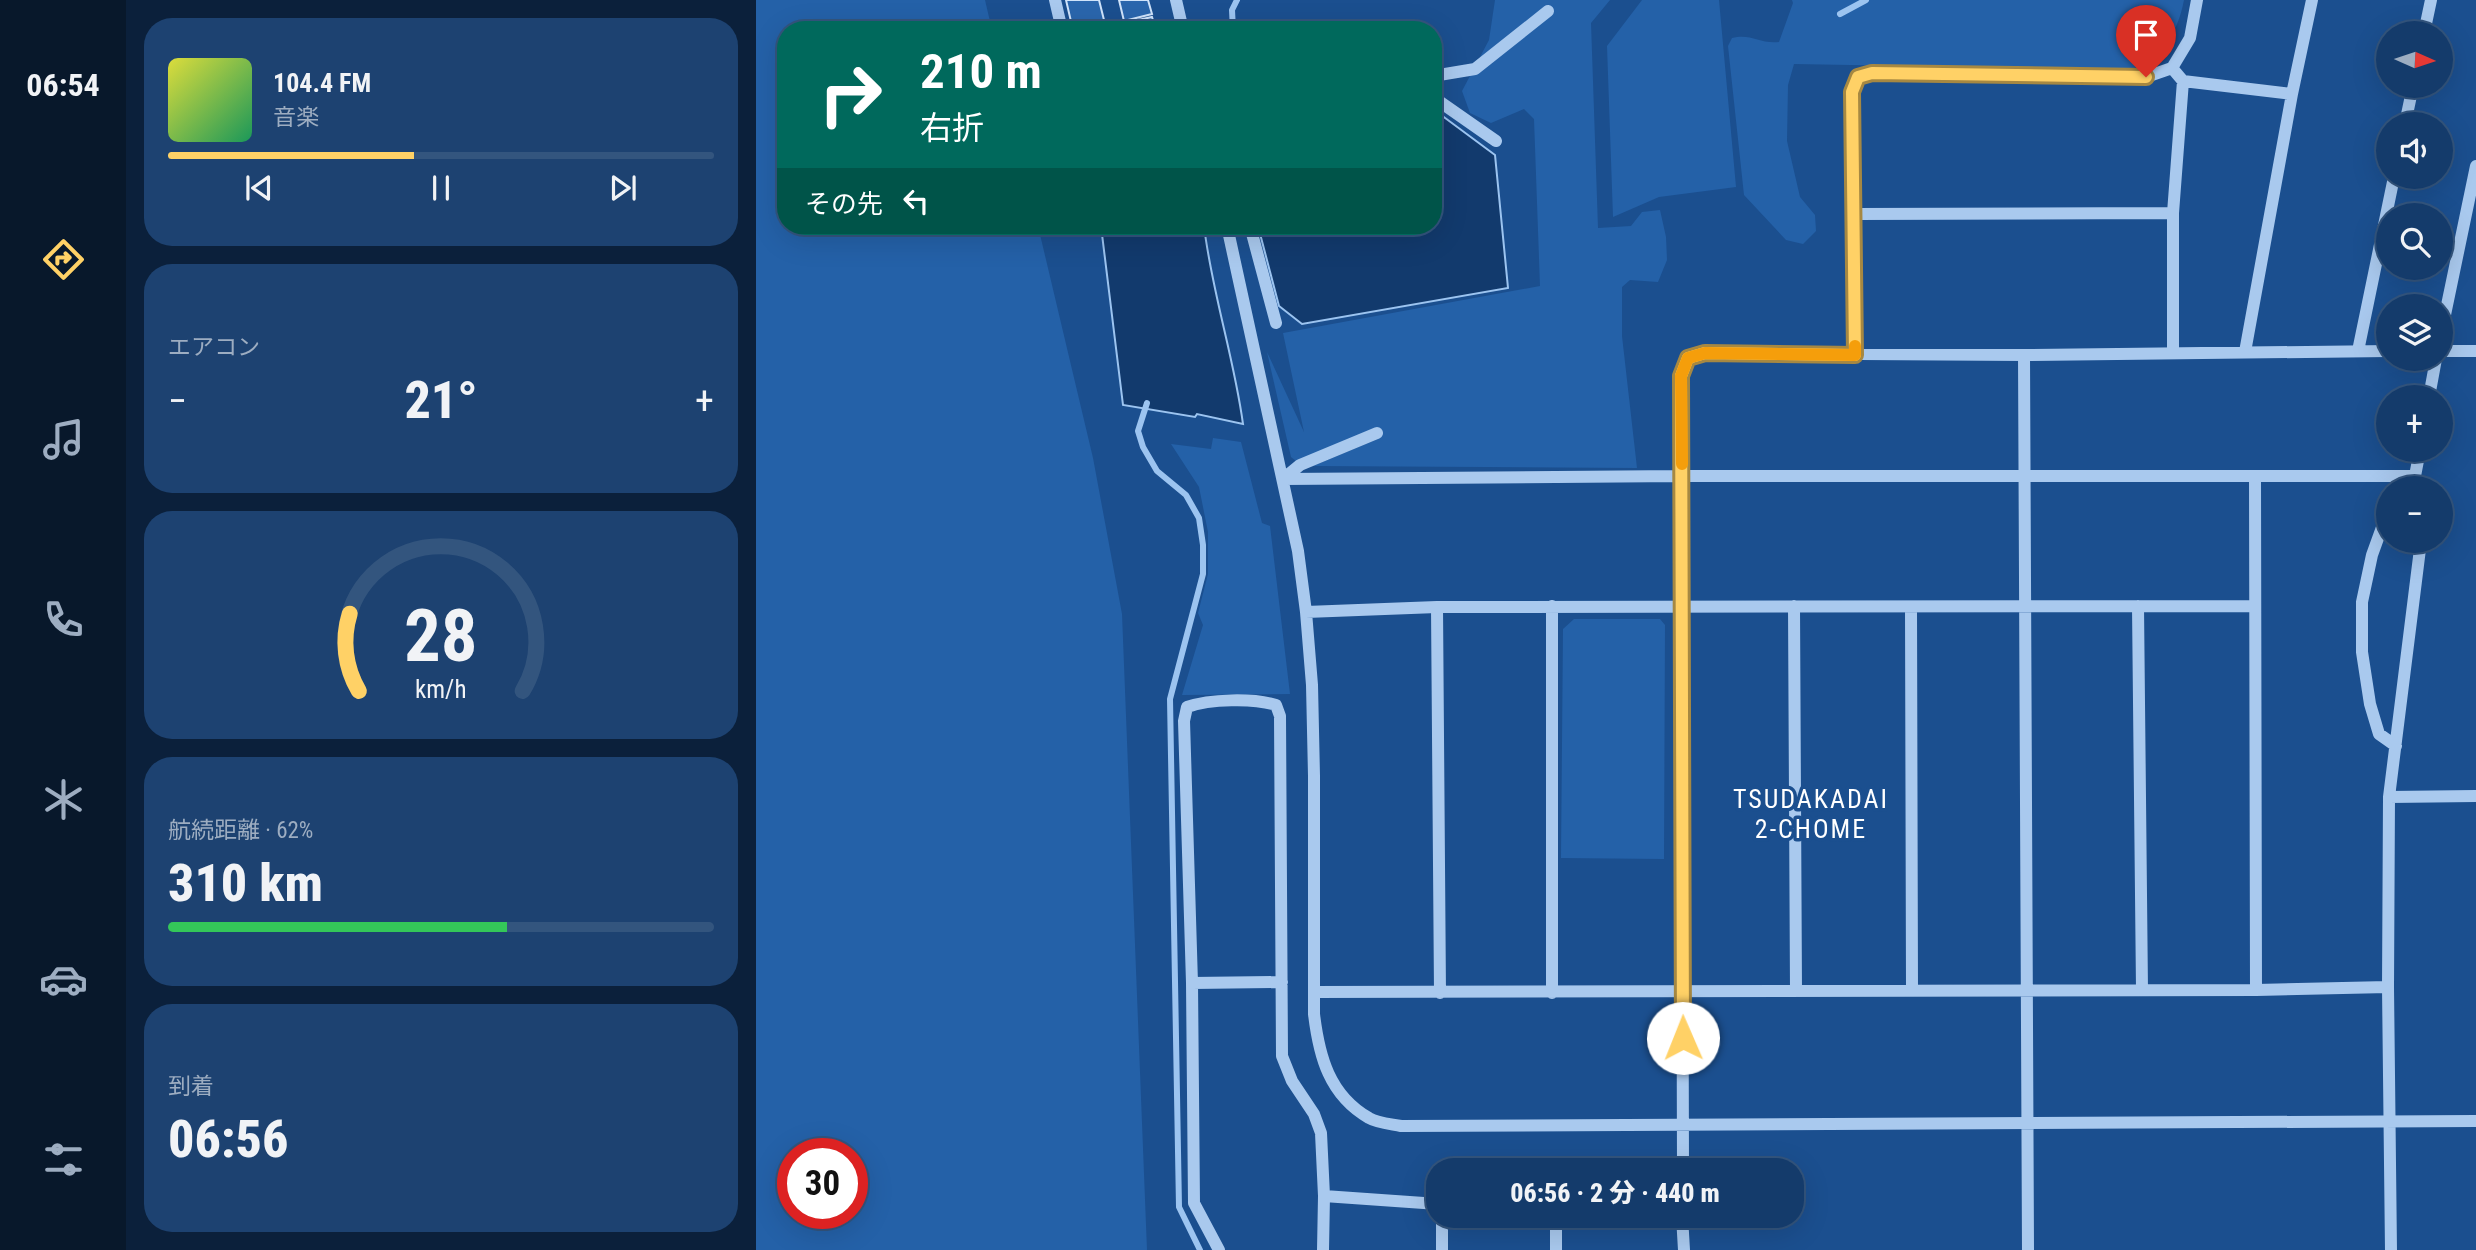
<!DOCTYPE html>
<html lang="ja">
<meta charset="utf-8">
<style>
body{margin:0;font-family:"Roboto Condensed","Noto Sans JP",sans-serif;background:#1d4271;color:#f1f3f6;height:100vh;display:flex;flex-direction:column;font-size:26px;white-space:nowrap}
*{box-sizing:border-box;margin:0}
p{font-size:23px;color:#9dadc1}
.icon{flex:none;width:38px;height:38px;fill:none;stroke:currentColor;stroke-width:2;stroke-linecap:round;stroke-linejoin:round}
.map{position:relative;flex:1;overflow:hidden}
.sheet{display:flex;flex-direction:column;gap:18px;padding:18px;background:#0b203b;width:630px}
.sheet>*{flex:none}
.hud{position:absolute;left:21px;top:21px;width:665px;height:214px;border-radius:28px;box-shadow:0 7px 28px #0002,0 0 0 2px #33557e;background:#00695c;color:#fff;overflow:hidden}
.needle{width:46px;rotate:93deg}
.tools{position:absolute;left:1620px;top:21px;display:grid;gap:14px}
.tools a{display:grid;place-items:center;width:77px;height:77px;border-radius:50%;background:#143b6b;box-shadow:0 7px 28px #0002,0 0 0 2px #33557e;font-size:35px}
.speed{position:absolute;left:21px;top:1138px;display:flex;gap:14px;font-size:35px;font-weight:700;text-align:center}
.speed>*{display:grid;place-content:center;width:91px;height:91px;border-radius:50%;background:#143b6b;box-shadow:0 7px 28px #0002,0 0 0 2px #33557e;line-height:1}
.speed .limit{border:10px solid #d22;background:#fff;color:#111}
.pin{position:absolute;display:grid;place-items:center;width:60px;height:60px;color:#fff;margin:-72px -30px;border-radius:50% 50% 50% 0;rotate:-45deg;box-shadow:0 0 7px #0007}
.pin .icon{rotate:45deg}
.me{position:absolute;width:77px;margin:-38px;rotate:359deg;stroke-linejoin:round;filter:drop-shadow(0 0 5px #0008)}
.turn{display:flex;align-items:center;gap:24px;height:147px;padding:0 28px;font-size:32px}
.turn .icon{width:91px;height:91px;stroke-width:2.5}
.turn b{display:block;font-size:49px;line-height:60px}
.then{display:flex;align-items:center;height:66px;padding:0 28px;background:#0003;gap:14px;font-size:26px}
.big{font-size:52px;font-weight:800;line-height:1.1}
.sheet .widget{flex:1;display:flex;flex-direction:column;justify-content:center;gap:10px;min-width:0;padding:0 24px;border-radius:28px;background:#1d4271}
.sheet .dial{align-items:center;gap:0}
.dial svg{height:182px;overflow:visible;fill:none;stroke:#33557e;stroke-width:7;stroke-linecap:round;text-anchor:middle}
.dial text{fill:#f1f3f6;stroke:none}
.song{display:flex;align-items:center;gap:21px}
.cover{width:84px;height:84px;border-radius:10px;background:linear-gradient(135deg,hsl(60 70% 55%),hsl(150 70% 35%))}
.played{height:7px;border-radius:4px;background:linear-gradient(90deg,#ffd166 45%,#33557e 45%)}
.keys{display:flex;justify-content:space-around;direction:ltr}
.heat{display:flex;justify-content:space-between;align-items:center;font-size:38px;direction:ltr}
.charge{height:10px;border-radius:5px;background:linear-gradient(90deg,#34c759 62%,#33557e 0)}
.trip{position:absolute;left:670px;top:1158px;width:378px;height:70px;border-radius:28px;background:#143b6b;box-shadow:0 7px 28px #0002,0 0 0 2px #33557e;font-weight:800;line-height:70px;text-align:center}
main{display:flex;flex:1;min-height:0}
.menu{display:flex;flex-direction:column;width:126px;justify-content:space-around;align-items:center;background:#08182b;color:#9dadc1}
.menu .icon{width:49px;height:49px}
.menu .selected{color:#ffd166}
.menu b{font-size:32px;color:#f1f3f6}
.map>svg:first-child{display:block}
</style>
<main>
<nav class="menu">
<b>06:54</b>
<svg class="icon selected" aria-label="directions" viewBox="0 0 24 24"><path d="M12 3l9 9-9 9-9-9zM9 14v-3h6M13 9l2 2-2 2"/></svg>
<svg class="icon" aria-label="music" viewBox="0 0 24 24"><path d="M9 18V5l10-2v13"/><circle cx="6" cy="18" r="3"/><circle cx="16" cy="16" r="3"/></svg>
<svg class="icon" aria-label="phone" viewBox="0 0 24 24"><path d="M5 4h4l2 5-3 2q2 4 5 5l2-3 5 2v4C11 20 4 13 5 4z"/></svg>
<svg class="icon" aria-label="climate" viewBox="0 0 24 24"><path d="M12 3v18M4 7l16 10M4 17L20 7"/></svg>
<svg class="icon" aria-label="car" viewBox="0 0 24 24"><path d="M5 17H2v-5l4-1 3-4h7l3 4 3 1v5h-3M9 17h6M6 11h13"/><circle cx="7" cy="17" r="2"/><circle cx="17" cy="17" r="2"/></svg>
<svg class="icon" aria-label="filters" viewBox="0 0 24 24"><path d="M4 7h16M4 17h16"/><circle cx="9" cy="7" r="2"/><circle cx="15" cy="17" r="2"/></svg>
</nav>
<section class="sheet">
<div class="widget">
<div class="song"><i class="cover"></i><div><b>104.4 FM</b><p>音楽</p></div></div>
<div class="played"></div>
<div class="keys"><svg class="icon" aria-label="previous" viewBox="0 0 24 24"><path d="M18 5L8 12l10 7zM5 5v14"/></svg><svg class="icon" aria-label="pause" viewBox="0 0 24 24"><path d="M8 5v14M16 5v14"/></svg><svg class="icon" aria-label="next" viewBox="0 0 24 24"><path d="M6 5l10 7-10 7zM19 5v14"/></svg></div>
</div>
<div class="widget"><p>エアコン</p>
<div class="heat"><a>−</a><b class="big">21°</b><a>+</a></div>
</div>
<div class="widget dial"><svg viewBox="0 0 100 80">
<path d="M14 69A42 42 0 1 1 86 69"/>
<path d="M14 69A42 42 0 0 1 10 35" stroke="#ffd166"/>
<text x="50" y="56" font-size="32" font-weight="700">28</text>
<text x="50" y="72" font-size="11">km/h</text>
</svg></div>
<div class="widget"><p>航続距離 · 62%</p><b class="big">310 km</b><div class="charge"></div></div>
<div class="widget"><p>到着</p><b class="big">06:56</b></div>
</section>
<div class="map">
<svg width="1720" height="1250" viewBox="0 0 1720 1250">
<rect width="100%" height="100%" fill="#1b4f8f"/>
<path fill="#2461a8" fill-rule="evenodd" d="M0,0H229L236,30H30V226H282L337,458L366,614L391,1250H0ZM96,1153V1213H37V1153Z
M739,0H854L835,23L842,228L875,226L886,212L904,210L910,237L911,260L902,282L874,280L866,287V336L881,468L557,466L622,439L540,461L535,457L511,352L548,432L527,333L784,286L778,119L768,109L735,123L714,113L706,91L733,40Z
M886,0H963L980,187L903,197L857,217L851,46Z
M1036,0H1428C1421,35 1407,55 1374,70L1038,64L1032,85L1031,141L1044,197L1059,215L1060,231L1047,244L1030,240L988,195L972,46L976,38C995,33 1003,44 1023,42L1037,3Z
M457,438L485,442L506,523L514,526L534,694L426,695L447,625L442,613L452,574V532L443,487L415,444L455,449Z
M818,619H904L909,625L908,859L805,858L807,629Z"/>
<path fill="#123a6d" stroke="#9cc4f0" stroke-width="2" d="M677,109L739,155L752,288L546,324L523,306L502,226H677Z
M345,226H448C456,293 478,357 487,424L441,414L439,417L367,405Z"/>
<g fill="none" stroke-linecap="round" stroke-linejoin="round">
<path stroke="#9cc4f0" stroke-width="6" d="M1084,14L1110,0
M477,30L476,10L481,0
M391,403L382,431L387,447L401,471L430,495L443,518L447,545V574L414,699L423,1207L444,1250"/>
</g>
<path fill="#2a66ad" stroke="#cfe3fa" stroke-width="2" d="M310,0H343L349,24L317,30Z
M363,0H392L396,14L368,21Z
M396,17L400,30H375L373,22Z"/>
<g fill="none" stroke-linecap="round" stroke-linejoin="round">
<path stroke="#a9c9ee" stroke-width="12" d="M299,0L306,30
M420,0L427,30
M1668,33L1675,0
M1416,68L1427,81L1417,213V352
M677,76L719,69L792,11
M1427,81L1536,94
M677,97L740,141
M1649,124L1657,86
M1099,214L1417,213
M471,226L542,551L550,612L556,685L558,776V1014C563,1056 573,1095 613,1118C621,1123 635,1124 645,1126L1720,1121
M494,226L520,323
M1685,334L1720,166
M1602,351L1638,177
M1685,351H1720
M1489,352L1536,94L1556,0
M1099,355L1096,92L1102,77L1116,73L1390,77L1416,68L1434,38L1441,0
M1268,355L1272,1250
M1673,397L1680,359
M1499,476L1500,990
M527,479L926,476H1659
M527,479L544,465L621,433
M1661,488L1659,476L1664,450
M1633,508L1616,555L1606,602V652L1614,704L1623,734L1640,746
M796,606V993
M1038,606L1040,991
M1382,606L1386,990
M681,607L684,993
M1155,607L1156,990
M550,612L681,607L1498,606
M1633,797L1720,796
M436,983L526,982
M558,992L1500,990L1632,987
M927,1171L925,376L932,358L949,353L1268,355L1633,351
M686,1216V1250
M800,1216V1250
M926,1216L928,1250
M463,1250L438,1203L436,983L428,721L431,707C454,699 497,698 520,705L524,716L526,1056L536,1081L558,1114L565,1133L568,1196
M567,1250L568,1196L682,1204
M1635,1250L1632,987L1633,797L1665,541"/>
</g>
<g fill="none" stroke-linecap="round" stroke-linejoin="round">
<defs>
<path id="route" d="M927,1038L925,376L932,358L949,353L1099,355L1096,92L1102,77L1116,73L1390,77"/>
</defs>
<use href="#route" stroke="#a68842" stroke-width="18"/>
<use href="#route" stroke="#ffd166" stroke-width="12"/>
<path stroke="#f59e0b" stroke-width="12" d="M926,464L925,376L932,358L949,353L1099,355V346"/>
</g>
<g text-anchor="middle" stroke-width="7" stroke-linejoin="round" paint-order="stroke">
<g font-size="26" letter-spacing="2" fill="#fff" stroke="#1b4f8f">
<text x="1055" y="808">TSUDAKADAI<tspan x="1055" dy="30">2-CHOME</tspan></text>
</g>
</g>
</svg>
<div class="tools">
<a><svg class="needle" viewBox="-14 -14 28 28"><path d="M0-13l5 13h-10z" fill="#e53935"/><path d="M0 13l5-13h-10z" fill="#9dadc1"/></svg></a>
<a><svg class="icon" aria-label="sound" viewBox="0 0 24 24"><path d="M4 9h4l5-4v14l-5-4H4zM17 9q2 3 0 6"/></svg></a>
<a><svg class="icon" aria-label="search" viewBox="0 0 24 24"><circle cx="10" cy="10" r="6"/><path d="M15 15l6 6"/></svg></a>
<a><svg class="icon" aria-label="layers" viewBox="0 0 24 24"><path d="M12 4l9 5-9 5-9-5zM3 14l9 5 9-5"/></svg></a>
<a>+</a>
<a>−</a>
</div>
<div class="speed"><div class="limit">30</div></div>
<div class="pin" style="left:1390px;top:77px;background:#d93025"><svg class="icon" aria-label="arrive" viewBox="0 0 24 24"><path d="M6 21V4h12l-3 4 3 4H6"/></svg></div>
<svg class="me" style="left:927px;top:1038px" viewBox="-20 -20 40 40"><circle r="19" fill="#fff"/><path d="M0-13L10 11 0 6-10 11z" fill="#ffd166"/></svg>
<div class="trip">06:56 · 2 分 · 440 m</div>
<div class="hud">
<div class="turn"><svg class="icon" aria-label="right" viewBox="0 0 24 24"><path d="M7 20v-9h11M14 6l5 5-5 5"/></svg><div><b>210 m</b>右折</div></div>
<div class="then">その先<svg class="icon" aria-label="left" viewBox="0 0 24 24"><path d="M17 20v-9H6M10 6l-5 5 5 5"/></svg></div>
</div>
</div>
</main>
